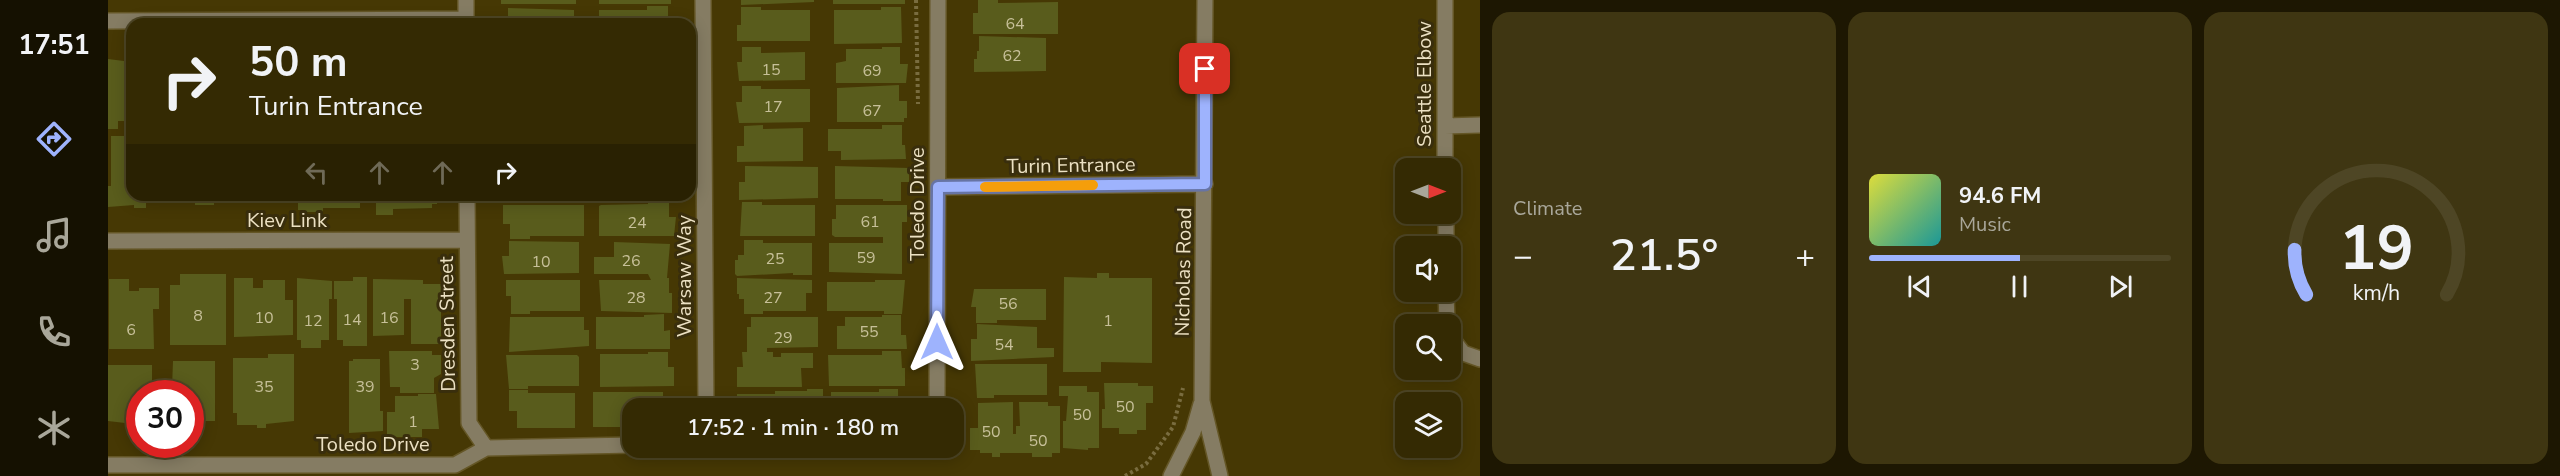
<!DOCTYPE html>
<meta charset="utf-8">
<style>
body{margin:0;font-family:"Nunito Sans",sans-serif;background:#3f3612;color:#f1f3f6;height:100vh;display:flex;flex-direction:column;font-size:22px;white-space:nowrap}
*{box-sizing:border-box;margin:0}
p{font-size:20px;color:#a9a79a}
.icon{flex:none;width:33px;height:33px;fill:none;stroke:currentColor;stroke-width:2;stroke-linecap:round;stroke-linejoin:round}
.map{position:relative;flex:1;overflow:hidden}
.panel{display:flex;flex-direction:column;gap:12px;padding:12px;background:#1d1702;width:1080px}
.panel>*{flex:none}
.banner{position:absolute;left:18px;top:18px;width:570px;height:183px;border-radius:18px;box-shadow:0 3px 15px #0003,0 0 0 2px #4e4625;background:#342a03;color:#f1f3f6;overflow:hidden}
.needle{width:39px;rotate:90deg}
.buttons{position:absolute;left:1287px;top:158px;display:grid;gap:12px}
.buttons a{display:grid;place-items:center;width:66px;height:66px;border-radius:12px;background:#342a03;box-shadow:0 3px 15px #0003,0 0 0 2px #4e4625;font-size:30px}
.speed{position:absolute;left:18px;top:380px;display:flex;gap:12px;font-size:30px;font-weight:700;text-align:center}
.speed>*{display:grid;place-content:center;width:78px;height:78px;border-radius:50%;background:#342a03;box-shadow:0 3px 15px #0003,0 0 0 2px #4e4625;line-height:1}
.speed .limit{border:9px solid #d22;background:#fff;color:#111}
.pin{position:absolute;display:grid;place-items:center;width:51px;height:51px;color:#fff;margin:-26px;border-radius:12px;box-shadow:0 3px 9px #0006}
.me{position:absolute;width:66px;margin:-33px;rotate:0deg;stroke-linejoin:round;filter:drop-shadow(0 0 4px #0008)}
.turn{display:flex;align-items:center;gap:21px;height:126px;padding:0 24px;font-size:27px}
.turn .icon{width:78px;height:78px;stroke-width:2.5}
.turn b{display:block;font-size:42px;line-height:51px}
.lanes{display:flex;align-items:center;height:57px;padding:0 24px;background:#0003;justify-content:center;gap:30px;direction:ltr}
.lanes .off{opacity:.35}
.big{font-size:45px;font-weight:600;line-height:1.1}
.panel .card{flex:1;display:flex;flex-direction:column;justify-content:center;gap:9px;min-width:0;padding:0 21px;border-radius:18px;background:#3f3612}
.panel .dial{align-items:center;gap:0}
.dial svg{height:156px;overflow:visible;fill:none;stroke:#4e4625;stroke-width:7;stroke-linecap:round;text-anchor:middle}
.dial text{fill:#f1f3f6;stroke:none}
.song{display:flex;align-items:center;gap:18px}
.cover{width:72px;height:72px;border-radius:9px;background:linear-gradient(135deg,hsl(60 70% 55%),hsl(180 70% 35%))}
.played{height:6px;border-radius:3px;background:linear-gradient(90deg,#9eb3fd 50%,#4e4625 50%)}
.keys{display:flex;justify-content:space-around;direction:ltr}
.heat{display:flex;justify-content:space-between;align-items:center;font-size:33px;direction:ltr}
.panel .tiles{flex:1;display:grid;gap:12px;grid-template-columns:repeat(3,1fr)}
.trip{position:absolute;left:514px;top:398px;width:342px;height:60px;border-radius:18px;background:#342a03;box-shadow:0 3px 15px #0003,0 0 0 2px #4e4625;font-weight:600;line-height:60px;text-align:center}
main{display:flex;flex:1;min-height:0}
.tabs{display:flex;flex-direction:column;width:108px;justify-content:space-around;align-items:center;background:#151101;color:#a9a79a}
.tabs .icon{width:42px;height:42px}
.tabs .on{color:#9eb3fd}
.tabs b{font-size:27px;color:#f1f3f6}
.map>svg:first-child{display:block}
</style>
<main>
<nav class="tabs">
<b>17:51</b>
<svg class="icon on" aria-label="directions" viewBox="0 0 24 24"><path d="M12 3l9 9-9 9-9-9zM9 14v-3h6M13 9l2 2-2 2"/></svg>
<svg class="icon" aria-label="music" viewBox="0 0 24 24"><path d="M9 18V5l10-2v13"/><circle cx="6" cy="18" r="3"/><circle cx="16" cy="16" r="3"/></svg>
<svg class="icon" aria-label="phone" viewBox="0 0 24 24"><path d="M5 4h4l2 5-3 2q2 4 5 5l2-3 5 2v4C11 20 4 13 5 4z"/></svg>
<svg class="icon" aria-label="climate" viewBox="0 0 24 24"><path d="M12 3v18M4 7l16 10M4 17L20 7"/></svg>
</nav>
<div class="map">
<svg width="1372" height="476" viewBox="0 0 1372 476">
<rect width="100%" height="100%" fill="#463804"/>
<path fill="#595c1c" d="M393,0H468V4H393Z
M491,0H563V4H491Z
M633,0H706V2L633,5Z
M725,0H797V4H725Z
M870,0H890V3L950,2V34H865V13H870Z
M539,6H560V24H491V10H539Z
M633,7H653V10H702V41H629V25H633Z
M773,7H793L794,43L726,44V10H773Z
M400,8L466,10V24H400Z
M871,36L938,38V71L866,72V59H869V51H871Z
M634,47H653V53L697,52V80L631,81L629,62H634Z
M774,47H792V64H800L798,83H728V63L738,61V49H774Z
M0,59L24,62V121H10V129H0Z
M791,85V101H799V118H796V122H729V88Z
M634,86H653V89H702V122L631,123L628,102H634Z
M655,125V129L695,128V161L629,162V146H636V126Z
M774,125H794V145H797L798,159L733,160V151H720V129H774Z
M3,136H22V139H24V195H50V198H38V208H26V205L0,207V186H3Z
M637,166L710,167V198L631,200V182H637Z
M727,166L801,168V182H793V201H775V199H727Z
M63,195H106V205H87V201L82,200H63Z
M136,195H185V200L156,199V202H136Z
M190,195H252V208H215V212H196V210H190Z
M268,195H329V204H324V208L285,209V215H268Z
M401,195H471V200L401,202Z
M488,195H561V199L488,200Z
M540,202H561V217H568L566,236H491V206L493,205L540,204Z
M634,202H654V205H707V236H632Z
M395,205H476V236H422V239H402V224H395Z
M728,205H799V222H794V274L721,272V243H775V237H727L724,235V219H728Z
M636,240H655V243H704V275H685V273L629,276L627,274V260H630V255H636Z
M401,241L471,242V273L396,274L394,256H401Z
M506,242L562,244L559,278H561V293H564V313L493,311L491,280H543L540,274H486V257H506Z
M989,273H1001V278H1044V363L993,362V372H955L956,277L989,278Z
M72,274H118V345H62V285H72Z
M245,277H259V346H235V340H229V299H226V281H245Z
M126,278H145V288H155V280H177V300H185V335L126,337Z
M189,278L224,281V299H221V340H213V348H193V340H189Z
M629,278L704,280V293H698V311H655V314H636V299H631V294H629Z
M1,279H21V291H31V288H51V309H45L46,349H1Z
M265,279L315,280V284H333V344H303V299H296V335L265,336Z
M398,280H472V311H422V314H403V296H398Z
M767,280H797L794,314H776V311H719V282H767Z
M866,289H938V320H889V323H868V307H863Z
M556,314V331L562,330V349H488V317H536V315Z
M774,315H793V335H798L799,349H729V326H737V317H774Z
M402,317H476V330H481V346L401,352Z
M643,317H710V347L659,348V352H665V357H673V353H705V368H693L694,387H629V367H635L634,352H639V327H643Z
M869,324L929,327V348H946V357L863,361V339H869Z
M281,351H324V355H333V374L326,378V393H292V387H282Z
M774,351H793L794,368H797V386H721L720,355H774Z
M540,352H560V367H566V386L492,387V354H540Z
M160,354H186V421L158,424V428H149V425H129V413H125V358H160Z
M398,355H469L471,357V386H420V389H401Z
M245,359H272V411H275V431L241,433V361H245Z
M65,361H107V421H90V430H82V393H66V388H64Z
M867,364H939V395H886V398H869Z
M0,365H44V393H32V429H27V417H22V421H17V423L0,421Z
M996,383H1030V386H1045V403H1038V430H1029V434H1011V428H994V409H997Z
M951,386H979V392H991V448H980V450L955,448V421H958L960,396H951Z
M699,389H715V408H629V394H667V391H699Z
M771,389H790V408H723V392H771Z
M401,390H420V393H467V428H409V411H401Z
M485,392H555V408H525V427H485Z
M310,394H328L331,429H314V437H279V412H287V396H310Z
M905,402V434H908V426H912L911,402H940V406H952V453H944V457H924V453H892V457H884V453H872V450H862V428H870V403Z"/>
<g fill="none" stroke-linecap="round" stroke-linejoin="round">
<defs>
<path id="minor" d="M595,0L598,408
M1097,0L1094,401L1112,476
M1337,0V168
M0,21L358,19
M358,24V0
M1337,126L1372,125
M830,187L1097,184
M359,195L361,423L378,448
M1338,213V246
M0,241L359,240
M1338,291L1339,324
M1342,336L1355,353L1372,359
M829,408L830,0
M710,447L803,450L806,447
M0,465H347L378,448L525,445
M1063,476L1085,432L1093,404"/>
</defs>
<use href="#minor" stroke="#645626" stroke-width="18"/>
<path stroke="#796c3f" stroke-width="4" stroke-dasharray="3 3" stroke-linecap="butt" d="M808,0L810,104
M1017,476L1038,464L1065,427L1075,388"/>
<use href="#minor" stroke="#857c63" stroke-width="15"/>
</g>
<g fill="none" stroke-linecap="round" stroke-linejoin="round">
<defs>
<path id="route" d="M829,342L830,187L1097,184V69"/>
</defs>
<use href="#route" stroke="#6774a4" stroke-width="15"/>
<use href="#route" stroke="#9eb3fd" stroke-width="10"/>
<path stroke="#f59e0b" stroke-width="10" d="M877,187L985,185"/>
</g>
<g text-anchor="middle" stroke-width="6" stroke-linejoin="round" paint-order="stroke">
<g font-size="16" fill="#c7c099">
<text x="907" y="29">64</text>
<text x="904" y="61">62</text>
<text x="663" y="75">15</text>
<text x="764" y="76">69</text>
<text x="665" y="112">17</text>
<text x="764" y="116">67</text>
<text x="762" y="227">61</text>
<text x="529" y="228">24</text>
<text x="758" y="263">59</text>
<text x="667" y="264">25</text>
<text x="523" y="266">26</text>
<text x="433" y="267">10</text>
<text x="528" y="303">28</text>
<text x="665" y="303">27</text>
<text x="900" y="309">56</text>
<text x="90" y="321">8</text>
<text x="156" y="323">10</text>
<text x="281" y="323">16</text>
<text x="244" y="325">14</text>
<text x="205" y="326">12</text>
<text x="1000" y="326">1</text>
<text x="23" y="335">6</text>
<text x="761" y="337">55</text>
<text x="675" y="343">29</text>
<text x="896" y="350">54</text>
<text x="307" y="370">3</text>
<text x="156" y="392">35</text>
<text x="257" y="392">39</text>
<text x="1017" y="412">50</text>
<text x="974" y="420">50</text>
<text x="305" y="427">1</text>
<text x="883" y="437">50</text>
<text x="930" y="446">50</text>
</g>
<g font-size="20" fill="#ece1c3" stroke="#392e0d">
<text transform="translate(1316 84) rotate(-90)" y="7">Seattle Elbow</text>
<text transform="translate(963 165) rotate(-1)" y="7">Turin Entrance</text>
<text transform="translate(809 204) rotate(-90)" y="7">Toledo Drive</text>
<text x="179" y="227">Kiev Link</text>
<text transform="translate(1075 272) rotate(-89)" y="7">Nicholas Road</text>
<text transform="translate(576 276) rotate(-90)" y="7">Warsaw Way</text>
<text transform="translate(339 324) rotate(-91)" y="7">Dresden Street</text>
<text x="265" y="451">Toledo Drive</text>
</g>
</g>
</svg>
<div class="buttons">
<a><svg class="needle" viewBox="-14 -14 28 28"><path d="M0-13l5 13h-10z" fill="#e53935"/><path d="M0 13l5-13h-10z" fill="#a9a79a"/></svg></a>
<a><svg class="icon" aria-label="sound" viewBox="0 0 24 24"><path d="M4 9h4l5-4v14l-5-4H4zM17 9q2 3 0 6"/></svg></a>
<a><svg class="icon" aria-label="search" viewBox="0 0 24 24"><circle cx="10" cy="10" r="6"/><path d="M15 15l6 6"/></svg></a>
<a><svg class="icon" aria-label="layers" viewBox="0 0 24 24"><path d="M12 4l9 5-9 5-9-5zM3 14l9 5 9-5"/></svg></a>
</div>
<div class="speed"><div class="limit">30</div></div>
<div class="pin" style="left:1097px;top:69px;background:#d93025"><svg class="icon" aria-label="arrive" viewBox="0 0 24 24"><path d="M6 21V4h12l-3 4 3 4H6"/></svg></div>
<svg class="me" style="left:829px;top:342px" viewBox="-20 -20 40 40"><path d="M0-17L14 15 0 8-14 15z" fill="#9eb3fd" stroke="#fff" stroke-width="4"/></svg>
<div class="trip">17:52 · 1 min · 180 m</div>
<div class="banner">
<div class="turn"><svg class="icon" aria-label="right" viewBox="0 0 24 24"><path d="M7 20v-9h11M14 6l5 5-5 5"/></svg><div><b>50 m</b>Turin Entrance</div></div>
<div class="lanes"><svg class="icon off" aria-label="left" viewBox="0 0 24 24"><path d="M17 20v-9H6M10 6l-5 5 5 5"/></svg><svg class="icon off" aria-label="ahead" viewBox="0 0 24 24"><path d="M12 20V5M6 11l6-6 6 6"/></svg><svg class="icon off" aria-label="ahead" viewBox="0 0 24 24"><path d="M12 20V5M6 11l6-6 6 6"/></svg><svg class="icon" aria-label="right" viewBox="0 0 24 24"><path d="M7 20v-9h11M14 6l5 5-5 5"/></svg></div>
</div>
</div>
<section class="panel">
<div class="tiles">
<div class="card"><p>Climate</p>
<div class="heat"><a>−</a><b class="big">21.5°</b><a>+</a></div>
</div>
<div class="card">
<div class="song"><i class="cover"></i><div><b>94.6 FM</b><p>Music</p></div></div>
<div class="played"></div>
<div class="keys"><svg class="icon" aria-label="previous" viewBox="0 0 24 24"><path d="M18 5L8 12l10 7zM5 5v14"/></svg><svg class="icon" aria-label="pause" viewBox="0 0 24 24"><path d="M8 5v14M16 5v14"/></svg><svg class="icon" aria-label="next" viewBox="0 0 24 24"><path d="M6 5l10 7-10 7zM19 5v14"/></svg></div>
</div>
<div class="card dial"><svg viewBox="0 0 100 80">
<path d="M14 69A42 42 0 1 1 86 69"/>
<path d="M14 69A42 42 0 0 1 8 46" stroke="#9eb3fd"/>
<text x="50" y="56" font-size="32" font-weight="700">19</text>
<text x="50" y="72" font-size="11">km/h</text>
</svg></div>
</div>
</section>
</main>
